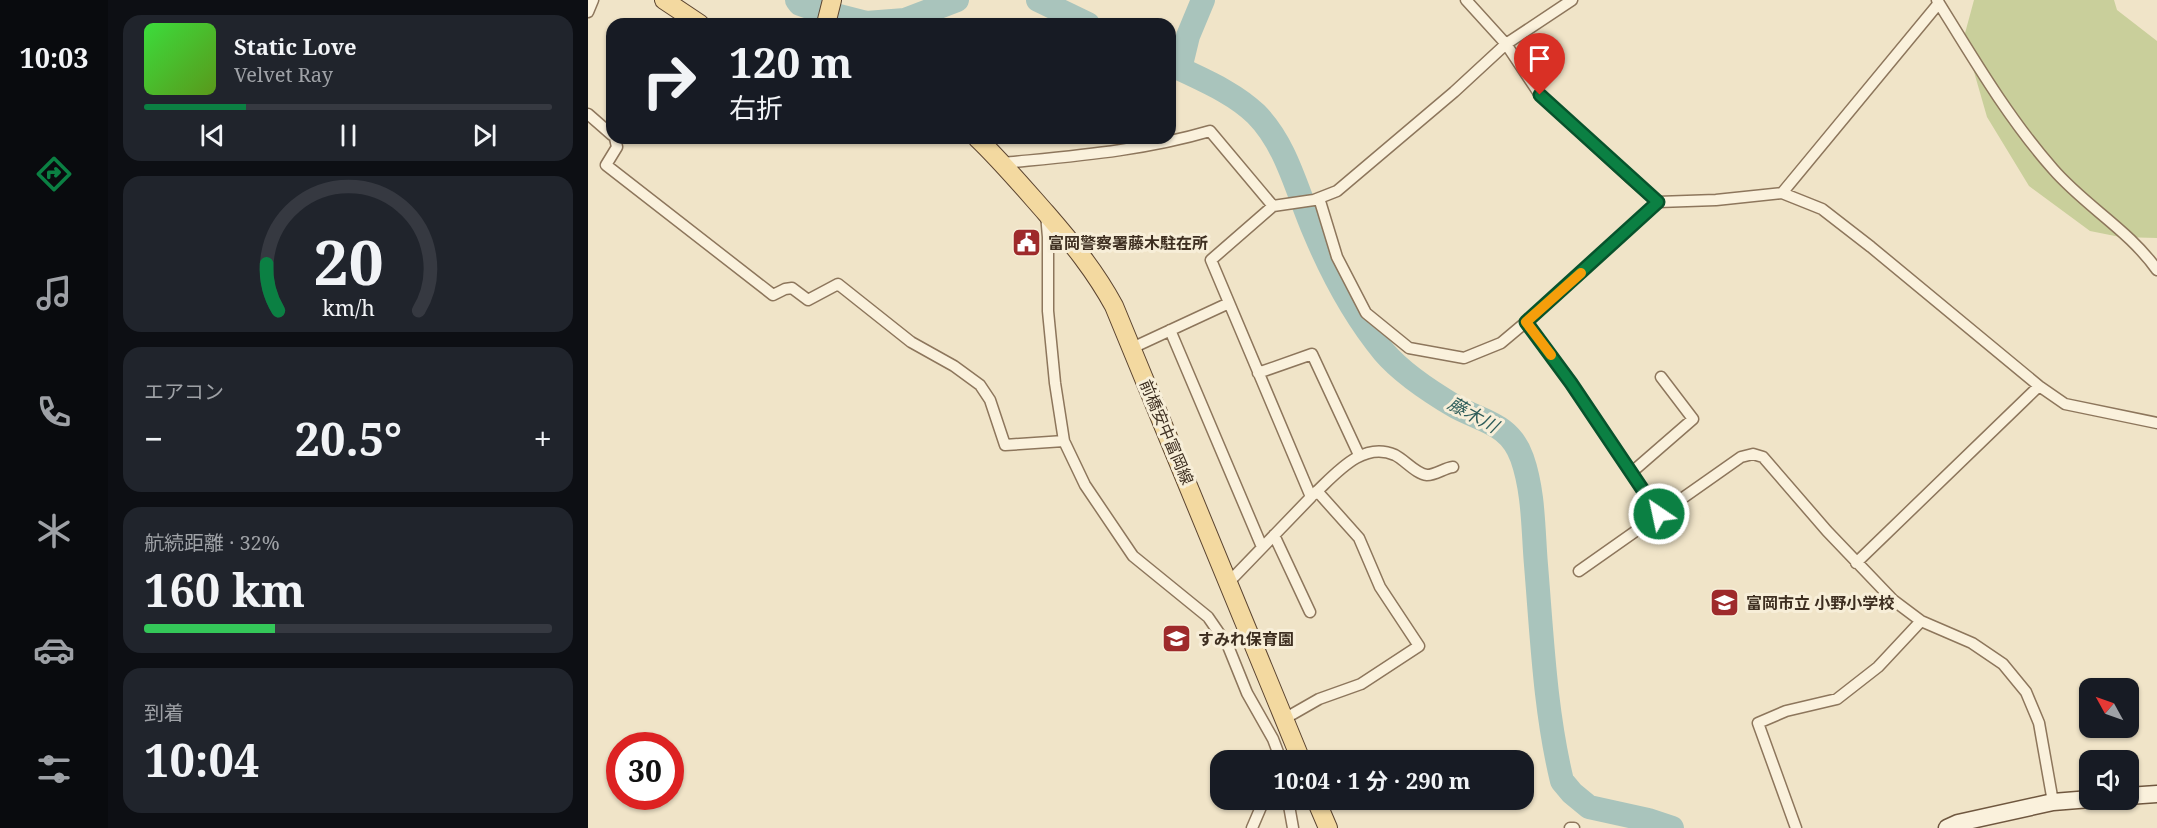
<!DOCTYPE html>
<html lang="ja">
<meta charset="utf-8">
<style>
body{margin:0;font-family:"Noto Serif","Noto Sans JP",serif;background:#20242c;color:#f1f3f6;height:100vh;display:flex;flex-direction:column;font-size:22px;white-space:nowrap}
*{box-sizing:border-box;margin:0}
p{font-size:20px;color:#9ea1a6}
.icon{flex:none;width:33px;height:33px;fill:none;stroke:currentColor;stroke-width:2;stroke-linecap:round;stroke-linejoin:round}
.map{position:relative;flex:1;overflow:hidden}
.sheet{display:flex;flex-direction:column;gap:15px;padding:15px;background:#0d0f14;width:480px}
.sheet>*{flex:none}
.banner{position:absolute;left:18px;top:18px;width:570px;height:126px;border-radius:18px;box-shadow:0 2px 4px #0004;background:#171b24;color:#f1f3f6;overflow:hidden}
.needle{width:39px;rotate:310deg}
.buttons{position:absolute;left:1491px;top:678px;display:grid;gap:12px}
.buttons a{display:grid;place-items:center;width:60px;height:60px;border-radius:12px;background:#171b24;box-shadow:0 2px 4px #0004;font-size:30px}
.speed{position:absolute;left:18px;top:732px;display:flex;gap:12px;font-size:30px;font-weight:700;text-align:center}
.speed>*{display:grid;place-content:center;width:78px;height:78px;border-radius:50%;background:#171b24;box-shadow:0 2px 4px #0004;line-height:1}
.speed .limit{border:9px solid #d22;background:#fff;color:#111}
.pin{position:absolute;display:grid;place-items:center;width:51px;height:51px;color:#fff;margin:-62px -26px;border-radius:50% 50% 50% 0;rotate:-45deg;box-shadow:0 0 6px #0007}
.pin .icon{rotate:45deg}
.me{position:absolute;width:66px;margin:-33px;rotate:326deg;stroke-linejoin:round;filter:drop-shadow(0 0 4px #0008)}
.turn{display:flex;align-items:center;gap:21px;height:126px;padding:0 24px;font-size:27px}
.turn .icon{width:78px;height:78px;stroke-width:2.5}
.turn b{display:block;font-size:42px;line-height:51px}
.big{font-size:45px;font-weight:700;line-height:1.1}
.sheet .card{flex:1;display:flex;flex-direction:column;justify-content:center;gap:9px;min-width:0;padding:0 21px;border-radius:18px;background:#20242c}
.sheet .dial{align-items:center;gap:0}
.dial svg{height:156px;overflow:visible;fill:none;stroke:#363941;stroke-width:7;stroke-linecap:round;text-anchor:middle}
.dial text{fill:#f1f3f6;stroke:none}
.song{display:flex;align-items:center;gap:18px}
.cover{width:72px;height:72px;border-radius:9px;background:linear-gradient(135deg,hsl(120 70% 55%),hsl(90 70% 35%))}
.played{height:6px;border-radius:3px;background:linear-gradient(90deg,#0b8043 25%,#363941 25%)}
.keys{display:flex;justify-content:space-around;direction:ltr}
.heat{display:flex;justify-content:space-between;align-items:center;font-size:33px;direction:ltr}
.charge{height:9px;border-radius:4px;background:linear-gradient(90deg,#34c759 32%,#363941 0)}
.trip{position:absolute;left:622px;top:750px;width:324px;height:60px;border-radius:18px;background:#171b24;box-shadow:0 2px 4px #0004;font-weight:700;line-height:60px;text-align:center}
main{display:flex;flex:1;min-height:0}
.tab-bar{display:flex;flex-direction:column;width:108px;justify-content:space-around;align-items:center;background:#090b0e;color:#9ea1a6}
.tab-bar .icon{width:42px;height:42px}
.tab-bar .selected{color:#0b8043}
.tab-bar b{font-size:27px;color:#f1f3f6}
.map>svg:first-child{display:block}
</style>
<main>
<nav class="tab-bar">
<b>10:03</b>
<svg class="icon selected" aria-label="directions" viewBox="0 0 24 24"><path d="M12 3l9 9-9 9-9-9zM9 14v-3h6M13 9l2 2-2 2"/></svg>
<svg class="icon" aria-label="music" viewBox="0 0 24 24"><path d="M9 18V5l10-2v13"/><circle cx="6" cy="18" r="3"/><circle cx="16" cy="16" r="3"/></svg>
<svg class="icon" aria-label="phone" viewBox="0 0 24 24"><path d="M5 4h4l2 5-3 2q2 4 5 5l2-3 5 2v4C11 20 4 13 5 4z"/></svg>
<svg class="icon" aria-label="climate" viewBox="0 0 24 24"><path d="M12 3v18M4 7l16 10M4 17L20 7"/></svg>
<svg class="icon" aria-label="car" viewBox="0 0 24 24"><path d="M5 17H2v-5l4-1 3-4h7l3 4 3 1v5h-3M9 17h6M6 11h13"/><circle cx="7" cy="17" r="2"/><circle cx="17" cy="17" r="2"/></svg>
<svg class="icon" aria-label="filters" viewBox="0 0 24 24"><path d="M4 7h16M4 17h16"/><circle cx="9" cy="7" r="2"/><circle cx="15" cy="17" r="2"/></svg>
</nav>
<section class="sheet">
<div class="card">
<div class="song"><i class="cover"></i><div><b>Static Love</b><p>Velvet Ray</p></div></div>
<div class="played"></div>
<div class="keys"><svg class="icon" aria-label="previous" viewBox="0 0 24 24"><path d="M18 5L8 12l10 7zM5 5v14"/></svg><svg class="icon" aria-label="pause" viewBox="0 0 24 24"><path d="M8 5v14M16 5v14"/></svg><svg class="icon" aria-label="next" viewBox="0 0 24 24"><path d="M6 5l10 7-10 7zM19 5v14"/></svg></div>
</div>
<div class="card dial"><svg viewBox="0 0 100 80">
<path d="M14 69A42 42 0 1 1 86 69"/>
<path d="M14 69A42 42 0 0 1 8 45" stroke="#0b8043"/>
<text x="50" y="56" font-size="32" font-weight="700">20</text>
<text x="50" y="72" font-size="11">km/h</text>
</svg></div>
<div class="card"><p>エアコン</p>
<div class="heat"><a>−</a><b class="big">20.5°</b><a>+</a></div>
</div>
<div class="card"><p>航続距離 · 32%</p><b class="big">160 km</b><div class="charge"></div></div>
<div class="card"><p>到着</p><b class="big">10:04</b></div>
</section>
<div class="map">
<svg width="1569" height="828" viewBox="0 0 1569 828">
<rect width="100%" height="100%" fill="#f0e4c8"/>
<path fill="#c9cf9b" d="M1386,0H1526L1529,10L1569,41V238L1532,237L1502,231L1441,186L1399,117L1376,37Z"/>
<g fill="none" stroke-linecap="round" stroke-linejoin="round">
<path stroke="#a9c4bc" stroke-width="24" d="M209,0L212,4L235,12L278,23L317,20L369,0
M450,0L500,24
M582,64C612,79 644,91 668,114C699,145 709,192 726,231C744,274 767,317 796,352C813,372 846,394 868,407C896,422 922,424 934,458C946,492 945,530 948,565C954,637 957,711 974,781L984,793L1001,807L1060,820L1084,828
M592,69L600,36L615,0"/>
<defs>
<path id="minor" d="M878,0L918,44L952,95L1041,177L1070,202
M1349,0C1385,58 1420,118 1465,169C1497,206 1541,230 1569,270
M0,12L5,0
M0,114L24,135
M27,138L29,147L18,165L185,295L197,289L204,288L220,300L250,284L323,342L366,366L392,385L402,400L417,445L476,441
M416,163C485,156 554,151 622,131L685,206
M1194,193L1351,3
M731,198L749,257L778,313L821,348L876,358L913,343L938,322
M458,214L460,237V311L467,383L476,441L497,485L545,556L620,617L640,646L659,693L685,739L693,760
M582,330L674,547
M544,348L641,303
M670,373L724,354L771,455
M1044,472L1105,419L1073,377
M725,495C747,475 774,440 807,455C817,460 828,474 839,475C848,475 856,468 865,467
M1071,514L983,383L938,322L1070,202L1128,200L1194,193L1234,209L1283,247L1451,386L1477,404L1569,423
M686,535L722,612
M1268,563L1451,386
M991,571L1153,457L1165,454L1175,457L1239,531L1305,600L1333,621L1384,643L1415,664L1438,692L1451,723L1465,802
M641,582L723,497L623,260L685,206L726,200L749,191L866,92L918,44L984,0
M696,719L731,699L773,684L831,646L792,587L771,538L729,491
M700,800L705,828
M664,828L676,800
M982,828H986
M1208,828L1170,723L1198,711L1249,699L1290,667L1333,621"/>
<path id="secondary" d="M1540,796L1569,794
M1359,828L1370,823L1465,802L1502,799"/>
<path id="primary" d="M76,0L112,24
M238,24L244,0
M389,138C414,162 435,187 458,213C484,243 507,271 526,306L713,760
M728,800L740,828"/>
</defs>
<use href="#minor" stroke="#8d765c" stroke-width="13"/>
<use href="#secondary" stroke="#6f573f" stroke-width="19"/>
<use href="#primary" stroke="#5b4430" stroke-width="20"/>
<use href="#minor" stroke="#faf1dc" stroke-width="10"/>
<use href="#secondary" stroke="#faf1dc" stroke-width="16"/>
<use href="#primary" stroke="#f3d9a0" stroke-width="18"/>
</g>
<g fill="none" stroke-linecap="round" stroke-linejoin="round">
<defs>
<path id="route" d="M952,95L1070,202L938,322L983,383L1071,514"/>
</defs>
<use href="#route" stroke="#07532c" stroke-width="15"/>
<use href="#route" stroke="#0b8043" stroke-width="10"/>
<path stroke="#f59e0b" stroke-width="10" d="M963,355L938,322L993,273"/>
</g>
<defs>
<symbol id="civic-square" viewBox="-11 -11 22 22"><rect x="-9" y="-9" width="18" height="18" rx="4" fill="#9e2a2b" stroke="#f7eed8"/><path d="M-.6-6.5H3V-4.5H.6V-3L4-1V1h2V6H-6V1h2V-1L-.6-3ZM-1.2 2.5V6h2.4V2.5Z" fill="#fff"/></symbol>
<symbol id="school-square" viewBox="-11 -11 22 22"><rect x="-9" y="-9" width="18" height="18" rx="4" fill="#9e2a2b" stroke="#f7eed8"/><path d="M0-5L7-2L0 1L-7-2ZM-4 1L0 2.5L4 1V4Q0 6-4 4Z" fill="#fff"/></symbol>
</defs>
<g fill-rule="evenodd">
<use href="#civic-square" x="422" y="226" width="33" height="33"/>
<use href="#school-square" x="1120" y="586" width="33" height="33"/>
<use href="#school-square" x="572" y="622" width="33" height="33"/>
</g>
<g text-anchor="middle" stroke-width="6" stroke-linejoin="round" paint-order="stroke">
<g font-size="16" font-weight="bold" fill="#3d2e20" stroke="#f7eed8" text-anchor="start">
<text x="460" y="249">富岡警察署藤木駐在所</text>
<text x="1158" y="609">富岡市立 小野小学校</text>
<text x="610" y="645">すみれ保育園</text>
</g>
<g font-size="16" fill="#3d2e20" stroke="#f7eed8">
<text transform="translate(579 432) rotate(67)" y="6">前橋安中富岡線</text>
</g>
<g font-size="18" font-style="italic" fill="#2f5d5a" stroke="#f7eed8">
<text transform="translate(885 415) rotate(29)" y="6">藤木川</text>
</g>
</g>
</svg>
<div class="buttons">
<a><svg class="needle" viewBox="-14 -14 28 28"><path d="M0-13l5 13h-10z" fill="#e53935"/><path d="M0 13l5-13h-10z" fill="#9ea1a6"/></svg></a>
<a><svg class="icon" aria-label="sound" viewBox="0 0 24 24"><path d="M4 9h4l5-4v14l-5-4H4zM17 9q2 3 0 6"/></svg></a>
</div>
<div class="speed"><div class="limit">30</div></div>
<div class="pin" style="left:952px;top:95px;background:#d93025"><svg class="icon" aria-label="arrive" viewBox="0 0 24 24"><path d="M6 21V4h12l-3 4 3 4H6"/></svg></div>
<svg class="me" style="left:1071px;top:514px" viewBox="-20 -20 40 40"><circle r="17" fill="#0b8043" stroke="#fff" stroke-width="3"/><path d="M0-11L8 9 0 5-8 9z" fill="#fff"/></svg>
<div class="trip">10:04 · 1 分 · 290 m</div>
<div class="banner">
<div class="turn"><svg class="icon" aria-label="right" viewBox="0 0 24 24"><path d="M7 20v-9h11M14 6l5 5-5 5"/></svg><div><b>120 m</b>右折</div></div>
</div>
</div>
</main>
